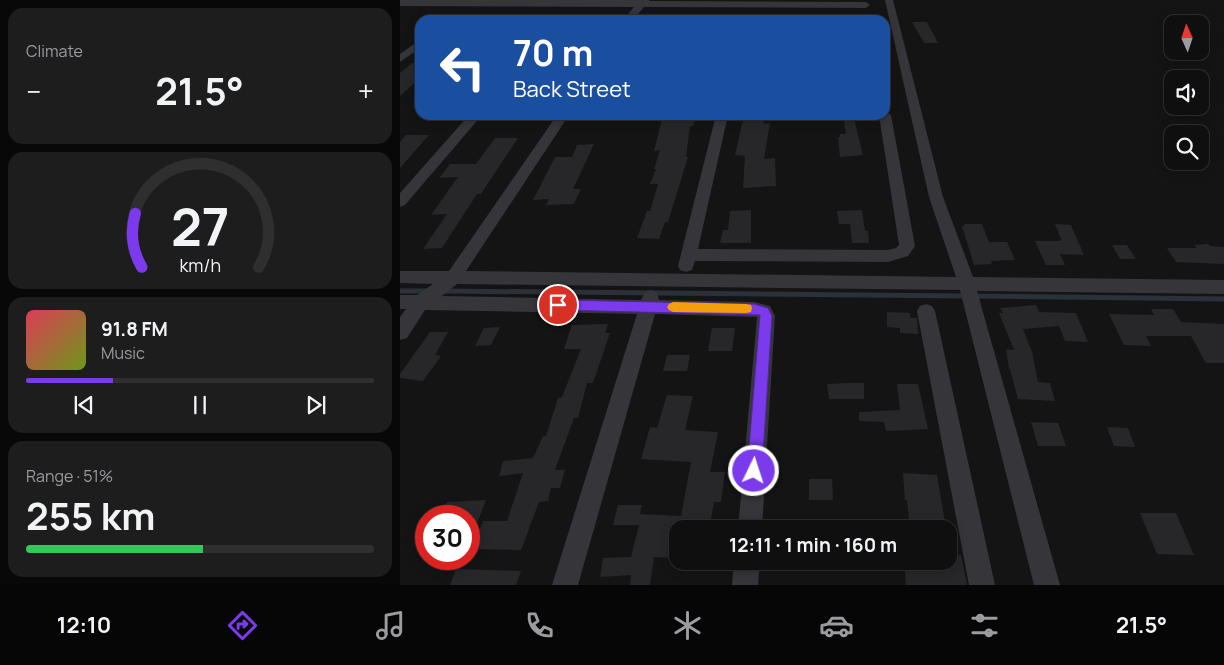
<!DOCTYPE html>
<meta charset="utf-8">
<style>
body{margin:0;font-family:Manrope,sans-serif;background:#1d1d1e;color:#f1f3f6;height:100vh;display:flex;flex-direction:column;font-size:19px;white-space:nowrap}
*{box-sizing:border-box;margin:0}
p{font-size:16px;color:#9b9c9f}
.icon{flex:none;width:28px;height:28px;fill:none;stroke:currentColor;stroke-width:2;stroke-linecap:round;stroke-linejoin:round}
.map{position:relative;flex:1;overflow:hidden}
.drawer{display:flex;flex-direction:column;gap:8px;padding:8px;background:#080809;width:400px}
.drawer>*{flex:none}
.guide{position:absolute;left:15px;top:15px;width:475px;height:105px;border-radius:15px;box-shadow:0 2px 12px #0003,0 0 0 1px #2f2f30;background:#1a4fa0;color:#fff;overflow:hidden}
.needle{width:32px;rotate:357deg}
.buttons{position:absolute;left:764px;top:15px;display:grid;gap:10px}
.buttons a{display:grid;place-items:center;width:45px;height:45px;border-radius:10px;background:#0f0f10;box-shadow:0 2px 12px #0003,0 0 0 1px #2f2f30;font-size:25px}
.speed{position:absolute;left:15px;top:505px;display:flex;gap:10px;font-size:25px;font-weight:700;text-align:center}
.speed>*{display:grid;place-content:center;width:65px;height:65px;border-radius:50%;background:#0f0f10;box-shadow:0 2px 12px #0003,0 0 0 1px #2f2f30;line-height:1}
.speed .limit{border:8px solid #d22;background:#fff;color:#111}
.pin{position:absolute;display:grid;place-items:center;width:42px;height:42px;color:#fff;margin:-21px;border:2px solid #fff;border-radius:50%;box-shadow:0 1px 5px #0007}
.me{position:absolute;width:55px;margin:-28px;rotate:4deg;stroke-linejoin:round;filter:drop-shadow(0 0 4px #0008)}
.turn{display:flex;align-items:center;gap:18px;height:105px;padding:0 15px;font-size:22px}
.turn .icon{width:65px;height:65px;stroke-width:2.5}
.turn b{display:block;font-size:35px;line-height:42px}
.big{font-size:38px;font-weight:700;line-height:1.1}
.drawer .card{flex:1;display:flex;flex-direction:column;justify-content:center;gap:8px;min-width:0;padding:0 18px;border-radius:15px;background:#1d1d1e}
.drawer .dial{align-items:center;gap:0}
.dial svg{height:130px;overflow:visible;fill:none;stroke:#2f2f30;stroke-width:7;stroke-linecap:round;text-anchor:middle}
.dial text{fill:#f1f3f6;stroke:none}
.song{display:flex;align-items:center;gap:15px}
.cover{width:60px;height:60px;border-radius:8px;background:linear-gradient(135deg,hsl(350 70% 55%),hsl(80 70% 35%))}
.played{height:5px;border-radius:2px;background:linear-gradient(90deg,#7c3aed 25%,#2f2f30 25%)}
.keys{display:flex;justify-content:space-around;direction:ltr}
.heat{display:flex;justify-content:space-between;align-items:center;font-size:28px;direction:ltr}
.charge{height:8px;border-radius:4px;background:linear-gradient(90deg,#34c759 51%,#2f2f30 0)}
.trip{position:absolute;left:269px;top:520px;width:288px;height:50px;border-radius:15px;background:#0f0f10;box-shadow:0 2px 12px #0003,0 0 0 1px #2f2f30;font-weight:700;line-height:50px;text-align:center}
.menu{display:flex;height:80px;justify-content:space-around;align-items:center;background:#060606;color:#9b9c9f}
.menu .icon{width:35px;height:35px}
.menu .on{color:#7c3aed}
.menu b{font-size:22px;color:#f1f3f6}
main{display:flex;flex:1;min-height:0}
.map>svg:first-child{display:block}
</style>
<main>
<section class="drawer">
<div class="card"><p>Climate</p>
<div class="heat"><a>−</a><b class="big">21.5°</b><a>+</a></div>
</div>
<div class="card dial"><svg viewBox="0 0 100 80">
<path d="M14 69A42 42 0 1 1 86 69"/>
<path d="M14 69A42 42 0 0 1 10 36" stroke="#7c3aed"/>
<text x="50" y="56" font-size="32" font-weight="700">27</text>
<text x="50" y="72" font-size="11">km/h</text>
</svg></div>
<div class="card">
<div class="song"><i class="cover"></i><div><b>91.8 FM</b><p>Music</p></div></div>
<div class="played"></div>
<div class="keys"><svg class="icon" aria-label="previous" viewBox="0 0 24 24"><path d="M18 5L8 12l10 7zM5 5v14"/></svg><svg class="icon" aria-label="pause" viewBox="0 0 24 24"><path d="M8 5v14M16 5v14"/></svg><svg class="icon" aria-label="next" viewBox="0 0 24 24"><path d="M6 5l10 7-10 7zM19 5v14"/></svg></div>
</div>
<div class="card"><p>Range · 51%</p><b class="big">255 km</b><div class="charge"></div></div>
</section>
<div class="map">
<svg width="824" height="585" viewBox="0 0 824 585">
<rect width="100%" height="100%" fill="#141415"/>
<g fill="none" stroke-linecap="round" stroke-linejoin="round">
<path stroke="#2b3138" stroke-width="5" d="M0,291H28
M43,291L565,296
M573,296L824,299"/>
</g>
<path fill="#272729" d="M512,22H527L538,43H524Z
M12,63H20V78L0,96V73Z
M263,115H296L293,126H290L286,157H288L268,222H265L259,239L237,238L247,211H250L258,184H250L256,169H254L260,150L254,151Z
M443,115H453L463,155L440,157L438,137H440V134H446Z
M363,118L364,124L370,123L364,159L375,158L376,186L343,188L345,156L335,155L343,119Z
M6,135H29L0,168V142Z
M95,138H118L81,194H77L42,248L23,249L47,214L31,215L58,177L39,178L50,164H76Z
M194,144L173,189H181L174,204L146,205L149,199L133,200L155,157H172L177,145Z
M351,210V243H320L323,230H328L330,211Z
M462,210L465,231H468L469,243H452L450,224H439L437,211Z
M564,224H582L589,242H607L615,260L591,261L592,264L574,265L562,226H565Z
M655,224L671,225L684,255L660,254L665,265H646L635,241H660L661,239Z
M808,244L810,246L824,247V264L776,262L767,248H797L794,245Z
M712,245H727L736,259H720Z
M636,305L639,312L676,313L688,342L665,341L659,326L623,329L632,352L638,382L650,383L655,401L618,399L610,369H609L606,349L614,350L599,313H603L600,308Z
M751,309H773L781,322L824,324V363H806L791,336H746L751,346L724,345L709,314L754,315Z
M487,312L510,313V318H517L518,334L500,333V328L487,327Z
M208,324L205,333H210L193,383H187L178,418H174L155,470H165L160,488H151L148,501L139,502L121,550L71,549L83,521H107L123,473L99,476L103,461L133,458L143,436H146L158,398L162,397L181,349H164L172,325Z
M100,327L91,345L75,346L84,328Z
M312,328H335L332,351H308Z
M30,332H48L35,355L41,356L23,381L0,378V374Z
M267,355H290L287,371H263Z
M448,383H464V399H429L427,384Z
M497,384H518L528,429L486,431L484,422L459,421V412L500,410Z
M267,395L293,396L285,430L318,432L310,472H325L321,502H314L309,529H278L274,558L254,557L250,585H230L231,575L200,577L203,558L231,557L239,525H213L218,505H242L240,514L281,516L291,462L241,459L250,427L257,428Z
M631,422L658,423L666,446H638Z
M707,427L728,428L735,447L714,446Z
M503,473L537,475L546,529H510L507,500H505Z
M409,479H432L433,500H409Z
M86,500L70,542L69,516H40L47,502Z
M740,513H776L794,555L757,554Z
M561,555L567,585H506L504,561H548V556Z
M56,569L121,571L116,585H50Z"/>
<g fill="none" stroke-linecap="round" stroke-linejoin="round">
<path fill="#35353a" fill-rule="evenodd" d="M0,0H250L249,1L466,2L470,5L466,8L244,7L233,20H223L234,7L0,6Z
M485,0H493L543,197L573,277L824,280V294L577,291L660,585H634L560,290L57,284L42,296L241,300L245,292L251,290L257,292L259,300L354,302L370,306L375,316L362,529H338L357,317L255,314L178,585H152L237,314L25,310L7,338L0,340V317L6,309H0V295H17L33,284L0,283V271H49L157,115H169L66,271L556,277L529,197Z
M20,40V48L0,62V54Z
M485,111L491,115L515,246L508,256L488,262L295,261L292,270L286,272L280,270L278,266L316,115H328L298,249L488,250L496,248L499,245L479,115H485Z
M69,115H82L5,205L0,207V193Z
M526,304L532,306L535,311L595,585H569L517,311L520,306Z
M334,561H360L358,585H332Z"/>
</g>
<path fill="#7c3aed" stroke="#51269a" d="M158,300L354,304L368,308L372,316L362,471L360,476L354,478L349,476L347,471L360,315L158,310L152,305Z"/>
<path fill="#f59e0b" d="M273,302L346,304L351,305L352,308L351,312L346,313L273,312L269,310L267,307L269,304Z"/>
</svg>
<div class="buttons">
<a><svg class="needle" viewBox="-14 -14 28 28"><path d="M0-13l5 13h-10z" fill="#e53935"/><path d="M0 13l5-13h-10z" fill="#9b9c9f"/></svg></a>
<a><svg class="icon" aria-label="sound" viewBox="0 0 24 24"><path d="M4 9h4l5-4v14l-5-4H4zM17 9q2 3 0 6"/></svg></a>
<a><svg class="icon" aria-label="search" viewBox="0 0 24 24"><circle cx="10" cy="10" r="6"/><path d="M15 15l6 6"/></svg></a>
</div>
<div class="speed"><div class="limit">30</div></div>
<div class="pin" style="left:158px;top:305px;background:#d93025"><svg class="icon" aria-label="arrive" viewBox="0 0 24 24"><path d="M6 21V4h12l-3 4 3 4H6"/></svg></div>
<svg class="me" style="left:354px;top:471px" viewBox="-20 -20 40 40"><circle r="17" fill="#7c3aed" stroke="#fff" stroke-width="3"/><path d="M0-11L8 9 0 5-8 9z" fill="#fff"/></svg>
<div class="trip">12:11 · 1 min · 160 m</div>
<div class="guide">
<div class="turn"><svg class="icon" aria-label="left" viewBox="0 0 24 24"><path d="M17 20v-9H6M10 6l-5 5 5 5"/></svg><div><b>70 m</b>Back Street</div></div>
</div>
</div>
</main>
<nav class="menu">
<b>12:10</b>
<svg class="icon on" aria-label="directions" viewBox="0 0 24 24"><path d="M12 3l9 9-9 9-9-9zM9 14v-3h6M13 9l2 2-2 2"/></svg>
<svg class="icon" aria-label="music" viewBox="0 0 24 24"><path d="M9 18V5l10-2v13"/><circle cx="6" cy="18" r="3"/><circle cx="16" cy="16" r="3"/></svg>
<svg class="icon" aria-label="phone" viewBox="0 0 24 24"><path d="M5 4h4l2 5-3 2q2 4 5 5l2-3 5 2v4C11 20 4 13 5 4z"/></svg>
<svg class="icon" aria-label="climate" viewBox="0 0 24 24"><path d="M12 3v18M4 7l16 10M4 17L20 7"/></svg>
<svg class="icon" aria-label="car" viewBox="0 0 24 24"><path d="M5 17H2v-5l4-1 3-4h7l3 4 3 1v5h-3M9 17h6M6 11h13"/><circle cx="7" cy="17" r="2"/><circle cx="17" cy="17" r="2"/></svg>
<svg class="icon" aria-label="filters" viewBox="0 0 24 24"><path d="M4 7h16M4 17h16"/><circle cx="9" cy="7" r="2"/><circle cx="15" cy="17" r="2"/></svg>
<b>21.5°</b>
</nav>
